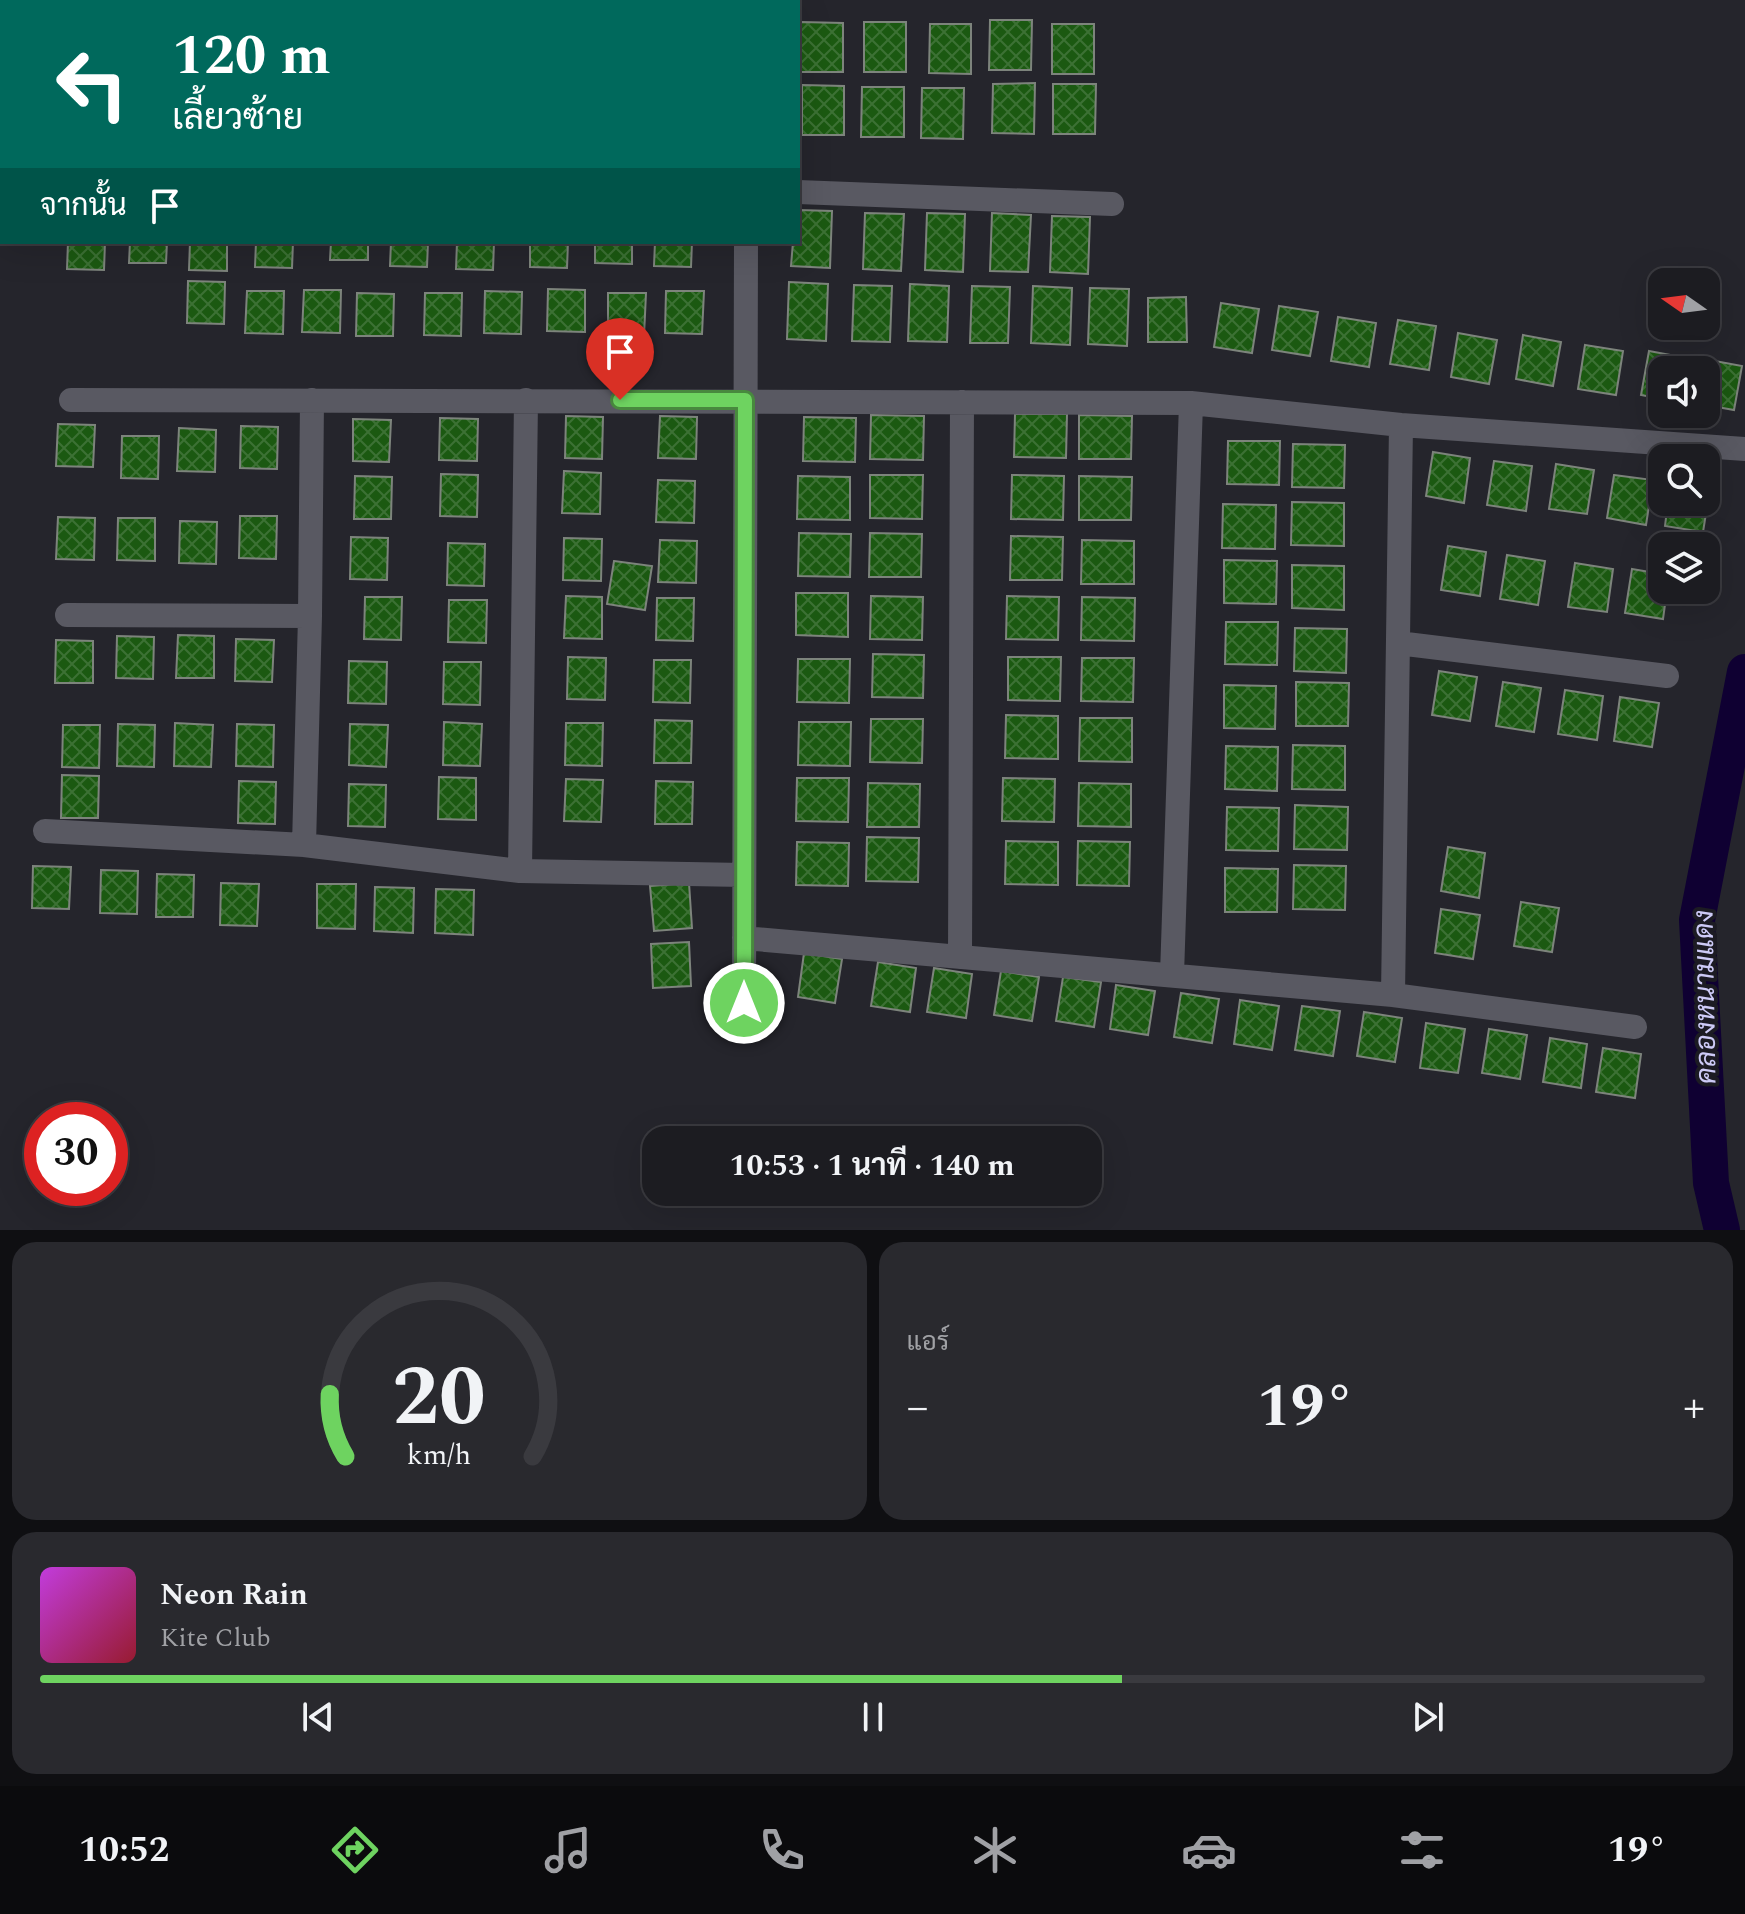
<!DOCTYPE html>
<html lang="th">
<meta charset="utf-8">
<style>
body{margin:0;font-family:Spectral,Sarabun,serif;background:#29292e;color:#f1f3f6;height:100vh;display:flex;flex-direction:column;font-size:30px;white-space:nowrap}
*{box-sizing:border-box;margin:0}
p{font-size:26px;color:#a0a1a5}
.icon{flex:none;width:44px;height:44px;fill:none;stroke:currentColor;stroke-width:2;stroke-linecap:round;stroke-linejoin:round}
.map{position:relative;height:1230px;overflow:hidden}
.drawer{display:flex;flex-direction:column;gap:12px;padding:12px;background:#0f0f12;flex:1}
.drawer>*{flex:none}
.banner{position:absolute;left:0px;top:0px;width:800px;height:244px;box-shadow:0 8px 32px #0002,0 0 0 2px #3a3a3f;background:#00695c;color:#fff;overflow:hidden}
.needle{width:52px;rotate:284deg}
.buttons{position:absolute;left:1648px;top:268px;display:grid;gap:16px}
.buttons a{display:grid;place-items:center;width:72px;height:72px;border-radius:16px;background:#1c1c21;box-shadow:0 8px 32px #0002,0 0 0 2px #3a3a3f;font-size:40px}
.speed{position:absolute;left:24px;top:1102px;display:flex;gap:16px;font-size:40px;font-weight:700;text-align:center}
.speed>*{display:grid;place-content:center;width:104px;height:104px;border-radius:50%;background:#1c1c21;box-shadow:0 8px 32px #0002,0 0 0 2px #3a3a3f;line-height:1}
.speed .limit{border:12px solid #d22;background:#fff;color:#111}
.pin{position:absolute;display:grid;place-items:center;width:68px;height:68px;color:#fff;margin:-82px -34px;border-radius:50% 50% 50% 0;rotate:-45deg;box-shadow:0 0 8px #0007}
.pin .icon{rotate:45deg}
.me{position:absolute;width:88px;margin:-44px;rotate:0deg;stroke-linejoin:round;filter:drop-shadow(0 0 6px #0008)}
.turn{display:flex;align-items:center;gap:28px;height:168px;padding:0 40px;font-size:36px}
.turn .icon{width:104px;height:104px;stroke-width:2.5}
.turn b{display:block;font-size:56px;line-height:68px}
.then{display:flex;align-items:center;height:76px;padding:0 40px;background:#0003;gap:16px;font-size:30px}
.big{font-size:60px;font-weight:700;line-height:1.1}
.drawer .widget{flex:1;display:flex;flex-direction:column;justify-content:center;gap:12px;min-width:0;padding:0 28px;border-radius:24px;background:#29292e}
.drawer .dial{align-items:center;gap:0}
.dial svg{height:208px;overflow:visible;fill:none;stroke:#3a3a3f;stroke-width:7;stroke-linecap:round;text-anchor:middle}
.dial text{fill:#f1f3f6;stroke:none}
.song{display:flex;align-items:center;gap:24px}
.cover{width:96px;height:96px;border-radius:12px;background:linear-gradient(135deg,hsl(290 70% 55%),hsl(350 70% 35%))}
.played{height:8px;border-radius:4px;background:linear-gradient(90deg,#6ed360 65%,#3a3a3f 65%)}
.keys{display:flex;justify-content:space-around;direction:ltr}
.heat{display:flex;justify-content:space-between;align-items:center;font-size:44px;direction:ltr}
.drawer .tiles{flex:1;display:grid;gap:12px;grid-template-columns:1fr 1fr}
.widget:last-child{grid-column:span 2}
.trip{position:absolute;left:642px;top:1126px;width:460px;height:80px;border-radius:24px;background:#1c1c21;box-shadow:0 8px 32px #0002,0 0 0 2px #3a3a3f;font-weight:700;line-height:80px;text-align:center}
.menu{display:flex;height:128px;justify-content:space-around;align-items:center;background:#0b0b0d;color:#a0a1a5}
.menu .icon{width:56px;height:56px}
.menu .active{color:#6ed360}
.menu b{font-size:36px;color:#f1f3f6}
.map>svg:first-child{display:block}
</style>
<div class="map">
<svg width="1745" height="1230" viewBox="0 0 1745 1230">
<defs>
<pattern id="building-cross-hatch" width="8" height="8" patternUnits="userSpaceOnUse" patternTransform="scale(2)"><rect width="8" height="8" fill="#1b5911"/><path d="M0 0l8 8M0 8l8-8" fill="none" stroke="#3c7134"/></pattern>
</defs>
<rect width="100%" height="100%" fill="#25252c"/>
<g fill="none" stroke-linecap="round" stroke-linejoin="round">
<path stroke="#0f0032" stroke-width="36" d="M1722,1230L1711,1183L1697,920L1745,672"/>
</g>
<path fill="url(#building-cross-hatch)" stroke="#7d847c" stroke-width="2" d="M990,20H1032L1031,70H989Z
M801,22L843,23V72H801Z
M864,22H906V72H864Z
M930,24H971V74L929,73Z
M1052,24H1094V74H1052Z
M1035,83L1034,134L992,133L993,84Z
M1053,84H1096L1095,134H1053Z
M802,85L844,86V135H802Z
M862,87H904V137H861Z
M922,88H964L963,139L921,138Z
M798,210L832,211L830,268L791,266L793,242H798Z
M865,213L904,214L901,271L863,269Z
M927,213L965,214L963,272L925,270Z
M992,213L1031,215L1028,272L990,271Z
M1052,216L1090,217L1088,274L1050,272Z
M68,242H105L104,270L67,269Z
M130,242H167L166,263H129Z
M190,242H227V271L189,270Z
M256,242H293L292,268L255,267Z
M331,242H368V260H330Z
M391,242H428L427,267L390,266Z
M457,242H494L493,270L456,269Z
M530,242H568L567,268L530,267Z
M595,242H632V264L595,263Z
M655,242H692L691,267L654,266Z
M188,281L225,282L224,324L187,323Z
M789,282L828,284L826,341L787,339Z
M910,284L949,286L947,342L908,341Z
M854,285L892,286L890,342L852,341Z
M972,286L1010,287L1008,343H970Z
M1033,286L1072,288L1070,345L1031,343Z
M1090,288L1129,289L1127,346L1088,344Z
M548,289L585,290V332L547,331Z
M304,290H341L340,333L302,332Z
M247,291H284L283,334L245,333Z
M485,291L522,292L521,334L484,333Z
M666,291H704L702,334L665,333Z
M357,293L394,294L393,336H356Z
M425,293H462L461,336L424,335Z
M608,293H646L644,336L608,335Z
M1186,297L1187,342H1148V298Z
M1221,303L1259,309L1252,353L1214,347Z
M1279,306L1318,312L1310,356L1272,350Z
M1338,317L1376,323L1369,367L1331,361Z
M1398,320L1436,326L1429,370L1390,364Z
M1458,333L1497,340L1489,384L1451,377Z
M1523,335L1561,342L1553,386L1516,379Z
M1585,345L1623,351L1616,395L1578,389Z
M1649,351L1687,358L1685,370H1662V399L1641,395Z
M1704,359L1742,366L1734,410L1706,405V370H1702Z
M1015,414H1067L1066,458L1014,457Z
M871,415L924,416L923,460L870,459Z
M1079,415L1132,416L1131,459H1079Z
M566,416L603,417L602,459L565,458Z
M660,416L697,417L696,459L658,458Z
M804,417L856,418L855,462L803,461Z
M440,418L478,419L477,461L439,460Z
M353,419L391,420L389,462L353,461Z
M58,424L95,425L93,467L56,466Z
M241,426L278,427L277,469L240,468Z
M179,428L216,430L215,472L177,471Z
M122,436H159L158,479L121,478Z
M1228,441H1280L1279,485L1227,484Z
M1293,444L1345,445L1344,488L1292,487Z
M1433,452L1470,458L1464,503L1426,496Z
M1494,461L1532,466L1526,511L1487,505Z
M1556,464L1594,470L1587,514L1549,509Z
M564,471L601,473L600,514L562,513Z
M441,474L478,475L477,517L440,516Z
M870,475H923L922,519L870,518Z
M1012,475L1064,476L1063,520L1011,519Z
M1614,475L1653,480L1646,525L1607,518Z
M355,476L392,477L391,519H354Z
M798,476L850,477V520L797,519Z
M1079,476L1132,477L1131,520H1079Z
M658,480L695,481L694,523L656,522Z
M1706,487L1710,488L1703,532L1665,526L1668,502H1706Z
M1292,502L1344,503V546L1291,545Z
M1223,504L1276,505L1275,549L1222,548Z
M240,516H277L276,559L239,558Z
M58,517L95,518L94,560L56,559Z
M118,518H155V561L117,560Z
M180,521L217,522L216,564L179,563Z
M799,533L851,534L850,577L798,576Z
M870,533L922,534L921,577H869Z
M1011,536L1063,537L1062,580H1010Z
M351,537L388,538L387,580L350,579Z
M564,538L602,539L601,581L563,580Z
M660,540L697,541L696,583L658,582Z
M1082,540L1134,541V584H1081Z
M448,543L485,544L484,586L447,585Z
M1448,546L1486,552L1480,596L1441,590Z
M1507,555L1545,561L1538,605L1500,599Z
M1224,560L1277,561L1276,604L1224,603Z
M614,561L652,566L645,610L607,604Z
M1575,563L1613,569L1607,612L1568,607Z
M1292,565L1344,566V610L1292,608Z
M1632,569L1662,574V590H1667L1663,619L1625,613Z
M796,593H848V637L796,635Z
M566,596L602,597V639L564,638Z
M871,596L923,597L922,640L870,639Z
M1007,596L1059,597L1058,640L1006,639Z
M365,597H402L401,640L364,639Z
M1082,597L1135,598L1134,641L1081,640Z
M657,598H694L693,641L656,640Z
M449,600H487L486,643L448,642Z
M1226,622H1278L1277,665L1225,664Z
M1295,628L1347,629L1346,673L1294,671Z
M178,635L214,636V678H176Z
M117,636L154,637L153,679L116,678Z
M236,639L274,640L272,682L235,681Z
M56,640L93,641V683H55Z
M873,654L924,655L923,698L872,697Z
M568,657L606,658L605,700L567,699Z
M1008,657H1061L1060,701L1008,700Z
M1082,658H1134L1133,702L1081,701Z
M798,659H850L849,703L797,702Z
M654,660H691L690,703L653,702Z
M349,661L387,662L386,704L348,703Z
M444,662H481L480,705L443,704Z
M1439,671L1477,677L1470,721L1432,715Z
M1296,682L1349,683L1348,726H1296Z
M1503,682L1541,688L1534,732L1496,726Z
M1224,685L1276,686L1275,729L1224,728Z
M1565,690L1603,696L1597,740L1558,734Z
M1620,697L1659,703L1652,747L1614,741Z
M1006,715L1058,716V759L1005,758Z
M1080,718H1132V762L1079,761Z
M871,719H923L922,763L870,762Z
M655,720L692,721L691,763H654Z
M444,722L482,724L480,766L443,765Z
M799,722H851L850,766L798,765Z
M175,723L213,725L211,767L174,766Z
M566,723H603L602,766L565,765Z
M118,724L155,725L154,767L117,766Z
M237,724L274,725L273,767L236,766Z
M350,724L388,725L386,767L349,765Z
M63,725H100L99,768L62,767Z
M1293,745L1345,746V790L1292,789Z
M1226,746L1278,747L1277,791L1225,789Z
M62,775L99,776L98,818H61Z
M439,777L476,778V820L438,819Z
M797,778H849L848,822L796,821Z
M1003,778L1055,779L1054,822L1002,821Z
M566,779L603,780L601,822L564,821Z
M239,781L276,782L275,824L238,823Z
M656,781L693,782L692,824H655Z
M868,783L920,784L919,827H867Z
M1079,783L1131,784V827L1078,826Z
M349,784L386,785L385,827L348,826Z
M1295,805L1348,807L1347,850L1294,849Z
M1227,807L1279,808L1278,851L1226,850Z
M867,837L919,838L918,882L866,881Z
M1006,841L1058,842V885L1005,884Z
M1078,841L1130,842L1129,886L1077,885Z
M797,842L849,843L848,886L796,885Z
M1448,847L1485,853L1479,898L1441,891Z
M1294,865L1346,866L1345,910L1293,909Z
M33,866L71,867L69,909L32,908Z
M1225,868L1278,869L1277,912H1225Z
M101,870L138,871L137,914L100,913Z
M157,874L194,875L193,917H156Z
M221,883L259,884L257,926L220,925Z
M689,883L692,928L654,931L650,886Z
M317,884H356L355,929L317,928Z
M375,887L414,888L413,933L374,931Z
M436,889L474,890L473,935L435,933Z
M1521,902L1559,908L1552,952L1514,946Z
M1441,909L1480,915L1473,959L1435,953Z
M689,942L691,986L653,988L651,944Z
M804,953L842,959L835,1003L798,997Z
M878,962L916,968L910,1012L871,1006Z
M934,968L972,974L966,1018L927,1012Z
M1001,971L1039,977L1032,1021L994,1015Z
M1063,977L1101,982L1094,1027L1056,1021Z
M1116,985L1155,991L1148,1035L1110,1029Z
M1181,993L1219,999L1212,1043L1174,1037Z
M1240,1000L1279,1006L1272,1050L1234,1044Z
M1302,1006L1340,1011L1333,1056L1295,1050Z
M1364,1012L1402,1018L1395,1062L1357,1056Z
M1426,1023L1465,1029L1458,1073L1420,1068Z
M1489,1029L1527,1035L1520,1079L1482,1073Z
M1550,1038L1587,1044L1581,1088L1543,1082Z
M1603,1048L1641,1054L1635,1098L1596,1092Z"/>
<g fill="none" stroke-linecap="round" stroke-linejoin="round">
<path stroke="#595962" stroke-width="24" d="M746,2V0
M798,192L1112,204
M71,400L1191,403L1401,425L1745,449
M67,615L310,616
M1398,643L1667,676
M45,831L304,845L520,871L744,875
M304,845L310,616L312,400
M520,871L526,400
M744,938L1393,995L1635,1027
M960,957L962,402
M1172,975L1191,403
M1393,995L1401,425
M744,1003L746,242"/>
</g>
<g fill="none" stroke-linecap="round" stroke-linejoin="round">
<defs>
<path id="route" d="M620,400H745L744,1003"/>
</defs>
<use href="#route" stroke="#48893e" stroke-width="20"/>
<use href="#route" stroke="#6ed360" stroke-width="14"/>
</g>
<g text-anchor="middle" stroke-width="8" stroke-linejoin="round" paint-order="stroke">
<g font-size="28" font-style="italic" fill="#cdcaf6" stroke="#1c1b23">
<text transform="translate(1704 997) rotate(-91)" y="10">คลองหนามแดง</text>
</g>
</g>
</svg>
<div class="buttons">
<a><svg class="needle" viewBox="-14 -14 28 28"><path d="M0-13l5 13h-10z" fill="#e53935"/><path d="M0 13l5-13h-10z" fill="#a0a1a5"/></svg></a>
<a><svg class="icon" aria-label="sound" viewBox="0 0 24 24"><path d="M4 9h4l5-4v14l-5-4H4zM17 9q2 3 0 6"/></svg></a>
<a><svg class="icon" aria-label="search" viewBox="0 0 24 24"><circle cx="10" cy="10" r="6"/><path d="M15 15l6 6"/></svg></a>
<a><svg class="icon" aria-label="layers" viewBox="0 0 24 24"><path d="M12 4l9 5-9 5-9-5zM3 14l9 5 9-5"/></svg></a>
</div>
<div class="speed"><div class="limit">30</div></div>
<div class="pin" style="left:620px;top:400px;background:#d93025"><svg class="icon" aria-label="arrive" viewBox="0 0 24 24"><path d="M6 21V4h12l-3 4 3 4H6"/></svg></div>
<svg class="me" style="left:744px;top:1003px" viewBox="-20 -20 40 40"><circle r="17" fill="#6ed360" stroke="#fff" stroke-width="3"/><path d="M0-11L8 9 0 5-8 9z" fill="#fff"/></svg>
<div class="trip">10:53 · 1 นาที · 140 m</div>
<div class="banner">
<div class="turn"><svg class="icon" aria-label="left" viewBox="0 0 24 24"><path d="M17 20v-9H6M10 6l-5 5 5 5"/></svg><div><b>120 m</b>เลี้ยวซ้าย</div></div>
<div class="then">จากนั้น<svg class="icon" aria-label="arrive" viewBox="0 0 24 24"><path d="M6 21V4h12l-3 4 3 4H6"/></svg></div>
</div>
</div>
<section class="drawer">
<div class="tiles">
<div class="widget dial"><svg viewBox="0 0 100 80">
<path d="M14 69A42 42 0 1 1 86 69"/>
<path d="M14 69A42 42 0 0 1 8 45" stroke="#6ed360"/>
<text x="50" y="56" font-size="32" font-weight="700">20</text>
<text x="50" y="72" font-size="11">km/h</text>
</svg></div>
<div class="widget"><p>แอร์</p>
<div class="heat"><a>−</a><b class="big">19°</b><a>+</a></div>
</div>
<div class="widget">
<div class="song"><i class="cover"></i><div><b>Neon Rain</b><p>Kite Club</p></div></div>
<div class="played"></div>
<div class="keys"><svg class="icon" aria-label="previous" viewBox="0 0 24 24"><path d="M18 5L8 12l10 7zM5 5v14"/></svg><svg class="icon" aria-label="pause" viewBox="0 0 24 24"><path d="M8 5v14M16 5v14"/></svg><svg class="icon" aria-label="next" viewBox="0 0 24 24"><path d="M6 5l10 7-10 7zM19 5v14"/></svg></div>
</div>
</div>
</section>
<nav class="menu">
<b>10:52</b>
<svg class="icon active" aria-label="directions" viewBox="0 0 24 24"><path d="M12 3l9 9-9 9-9-9zM9 14v-3h6M13 9l2 2-2 2"/></svg>
<svg class="icon" aria-label="music" viewBox="0 0 24 24"><path d="M9 18V5l10-2v13"/><circle cx="6" cy="18" r="3"/><circle cx="16" cy="16" r="3"/></svg>
<svg class="icon" aria-label="phone" viewBox="0 0 24 24"><path d="M5 4h4l2 5-3 2q2 4 5 5l2-3 5 2v4C11 20 4 13 5 4z"/></svg>
<svg class="icon" aria-label="climate" viewBox="0 0 24 24"><path d="M12 3v18M4 7l16 10M4 17L20 7"/></svg>
<svg class="icon" aria-label="car" viewBox="0 0 24 24"><path d="M5 17H2v-5l4-1 3-4h7l3 4 3 1v5h-3M9 17h6M6 11h13"/><circle cx="7" cy="17" r="2"/><circle cx="17" cy="17" r="2"/></svg>
<svg class="icon" aria-label="filters" viewBox="0 0 24 24"><path d="M4 7h16M4 17h16"/><circle cx="9" cy="7" r="2"/><circle cx="15" cy="17" r="2"/></svg>
<b>19°</b>
</nav>
